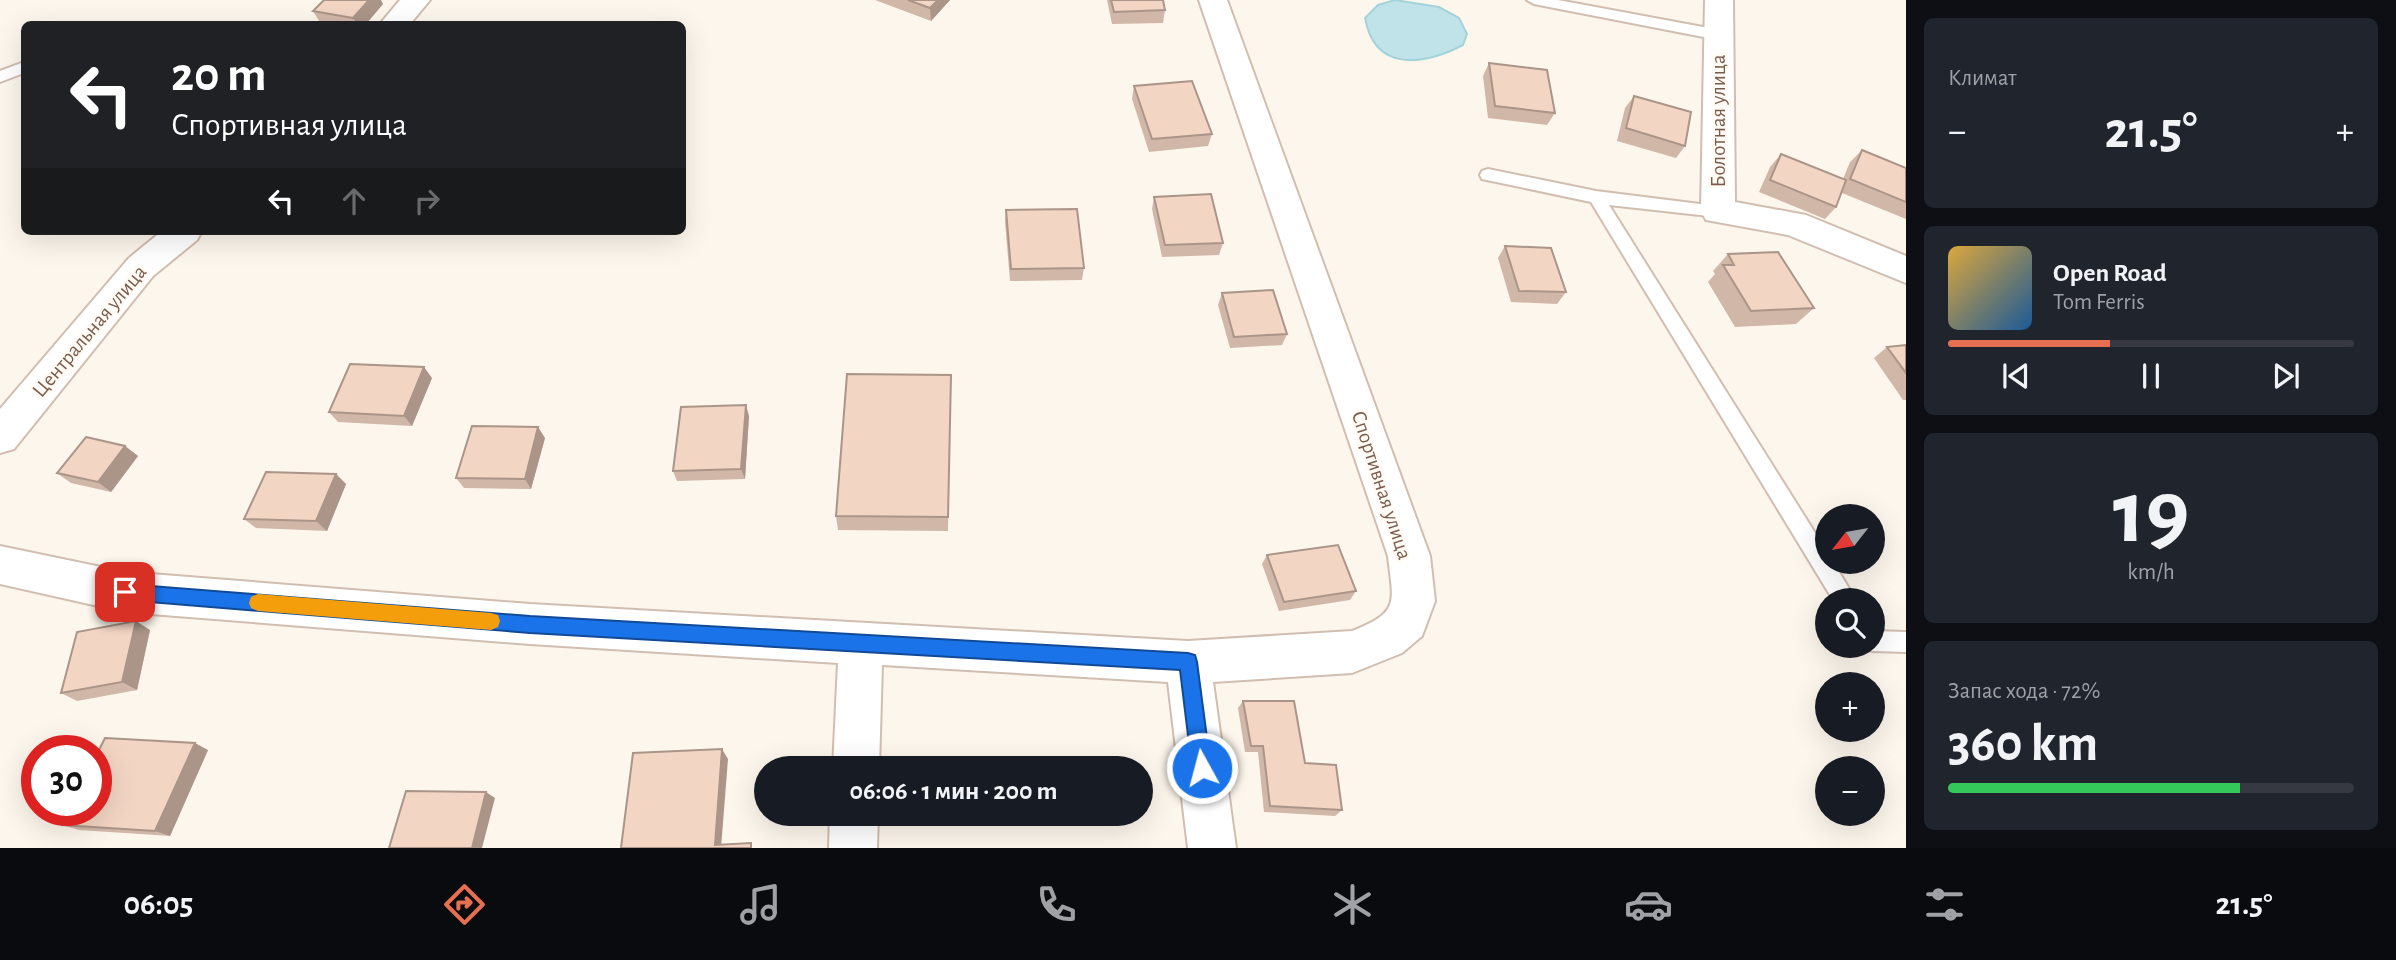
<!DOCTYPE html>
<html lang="ru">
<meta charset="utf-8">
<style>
body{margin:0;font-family:"Alegreya Sans",sans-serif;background:#20242c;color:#f1f3f6;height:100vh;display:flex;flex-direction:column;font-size:26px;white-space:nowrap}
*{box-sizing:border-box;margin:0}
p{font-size:23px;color:#9ea1a6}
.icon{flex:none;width:38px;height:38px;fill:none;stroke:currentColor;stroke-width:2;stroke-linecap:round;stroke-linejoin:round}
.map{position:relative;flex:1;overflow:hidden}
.drawer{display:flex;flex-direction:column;gap:18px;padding:18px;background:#0d0f14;width:490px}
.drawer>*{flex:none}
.banner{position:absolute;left:21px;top:21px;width:665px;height:214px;border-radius:10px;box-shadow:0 7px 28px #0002;background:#202124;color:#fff;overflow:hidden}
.needle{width:46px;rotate:239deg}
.controls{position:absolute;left:1815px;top:504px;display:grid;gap:14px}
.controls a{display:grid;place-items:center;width:70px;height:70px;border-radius:50%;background:#171b24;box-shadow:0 7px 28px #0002;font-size:35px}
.speed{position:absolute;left:21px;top:735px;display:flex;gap:14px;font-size:35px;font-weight:700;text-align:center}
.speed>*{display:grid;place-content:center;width:91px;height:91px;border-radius:50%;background:#171b24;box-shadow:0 7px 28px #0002;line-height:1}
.speed .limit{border:10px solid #d22;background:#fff;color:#111}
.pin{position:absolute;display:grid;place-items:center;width:60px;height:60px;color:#fff;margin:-30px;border-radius:14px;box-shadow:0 4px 10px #0006}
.me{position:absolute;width:77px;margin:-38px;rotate:353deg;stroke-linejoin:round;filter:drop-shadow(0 0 5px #0008)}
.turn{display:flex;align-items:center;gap:24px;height:147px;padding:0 35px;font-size:32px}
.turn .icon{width:91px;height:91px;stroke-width:2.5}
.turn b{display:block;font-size:49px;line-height:60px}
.lanes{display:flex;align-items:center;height:66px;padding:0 35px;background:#0003;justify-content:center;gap:35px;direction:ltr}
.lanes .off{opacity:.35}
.big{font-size:52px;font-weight:700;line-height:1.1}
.drawer .card{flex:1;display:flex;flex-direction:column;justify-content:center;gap:10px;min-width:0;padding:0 24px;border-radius:10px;background:#20242c}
.drawer .dial{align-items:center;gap:0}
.dial b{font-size:91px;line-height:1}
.song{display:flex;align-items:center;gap:21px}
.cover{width:84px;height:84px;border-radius:10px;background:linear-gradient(135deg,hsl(40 70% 55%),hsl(210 70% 35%))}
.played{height:7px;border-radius:4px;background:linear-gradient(90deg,#e76f51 40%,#363941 40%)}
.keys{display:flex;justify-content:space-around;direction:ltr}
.heat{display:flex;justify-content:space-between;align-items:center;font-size:38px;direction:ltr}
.charge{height:10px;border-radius:5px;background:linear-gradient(90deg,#34c759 72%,#363941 0)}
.trip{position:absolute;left:754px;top:756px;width:399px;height:70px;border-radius:35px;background:#171b24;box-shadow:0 7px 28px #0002;font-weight:700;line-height:70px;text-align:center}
.tabs{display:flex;height:112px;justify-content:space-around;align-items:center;background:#090b0e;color:#9ea1a6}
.tabs .icon{width:49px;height:49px}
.tabs .current{color:#e76f51}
.tabs b{font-size:32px;color:#f1f3f6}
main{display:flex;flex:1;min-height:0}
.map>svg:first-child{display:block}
</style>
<main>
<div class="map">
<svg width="1906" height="848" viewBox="0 0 1906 848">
<rect width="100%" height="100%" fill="#fdf6ec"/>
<path fill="#bfe3e8" stroke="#a5d3da" stroke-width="2" d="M1395,0L1439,7L1459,18L1467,34L1463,45C1424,65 1375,73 1365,18L1378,5Z"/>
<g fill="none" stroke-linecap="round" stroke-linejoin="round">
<defs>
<path id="service" d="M1527,0H1558L1719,30L1726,35L1719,40L1534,4Z
M24,62V73L0,82V71Z
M1488,169L1596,191L1724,207L1726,211L1724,215L1718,217L1609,205L1827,552V562H1833L1856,600H1833L1591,202L1482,179L1480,175L1482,171Z
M1872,631L1906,632V652L1872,651L1864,648L1863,646H1872Z"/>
<path id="minor" d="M400,0H430L410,24H380Z
M1199,0H1227L1430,556L1435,601L1422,636L1402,653L1352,673L1213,682L1236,848H1188L1168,682L882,665L879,768H833L838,663L530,644L125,612L0,584V546L125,572L530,604L1188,641L1352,631C1401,612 1393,602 1388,556Z
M1705,0H1733L1735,202L1806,215L1906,256V283L1788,235L1706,220L1701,211Z
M162,231H202L197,240L153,276L14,449L0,453V409L129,258Z
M830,814H878L877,848H829Z"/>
</defs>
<use href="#service" stroke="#d1beb0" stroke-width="4"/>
<use href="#minor" stroke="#d1beb0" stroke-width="4"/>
<use href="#service" fill="#fff" fill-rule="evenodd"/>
<use href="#minor" fill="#fff" fill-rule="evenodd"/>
</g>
<path fill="#d1b7a8" d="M875,0H950L931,21Z
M1107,0H1163L1165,10L1163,23L1112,24Z
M383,4L366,24H321L313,11Z
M1489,63L1555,113L1547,125L1488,118L1483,76Z
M1134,86L1212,134L1208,146L1149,152L1132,99Z
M1634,96L1685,146L1676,158L1617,141L1625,108Z
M1862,150L1906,168V219L1842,193L1836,207L1825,219L1759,192L1770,167L1781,154L1843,179L1850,162Z
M1154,197L1223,243L1219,255L1162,257L1152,209Z
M1006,210L1084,268L1082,280L1010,281L1005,222Z
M1505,246L1566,292L1557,304L1511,302L1498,258Z
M1728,254L1814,308L1796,324L1735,327L1708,282L1715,274L1713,271Z
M1222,293L1287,334L1282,345L1230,348L1218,305Z
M1906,345V400H1903L1874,358L1887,347Z
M951,375L948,531L838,530L836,516Z
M432,378L412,426L338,422L329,412Z
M749,416L745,479L677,481L673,471Z
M545,438L531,489L464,488L456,478Z
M125,446L138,456L111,492L71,483L57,473Z
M336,474L346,484L327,531L256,528L244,519Z
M1267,555L1356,591L1350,600L1279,611L1262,564Z
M150,630L137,690L77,701L61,693Z
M1243,701L1305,763L1342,810L1335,816L1264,812L1258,752H1245L1238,708Z
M208,750L170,836L79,830L62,825Z"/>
<path fill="#aa9588" d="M369,0H381L383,4L366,24H357L353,18Z
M938,0H950L931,21L930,8Z
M424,367L432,378L412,426L404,416Z
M746,405L749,416L745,479L741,469Z
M538,427L545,438L531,489L525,479Z
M125,446L138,456L111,492L98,482Z
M336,474L346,484L327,531L316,521Z
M136,621L150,630L137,690L122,682Z
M195,743L208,750L170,836L155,831Z
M722,749L728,759L721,848L715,845Z
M486,792L495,798L482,848H472Z"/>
<path fill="#f3d5c3" stroke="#aa9588" stroke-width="2" d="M324,0H369L353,18L313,11Z
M908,0H938L930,8Z
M1111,0H1163L1165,10L1114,12Z
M1489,63L1547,70L1555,113L1495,106Z
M1192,81L1212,134L1152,139L1134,86Z
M1634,96L1691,112L1685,146L1626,128Z
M1862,150L1906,168V202L1850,179Z
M1781,154L1846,180L1836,207L1770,180Z
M1211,194L1223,243L1165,245L1154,197Z
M1077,209L1084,268L1011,269L1006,210Z
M1505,246L1551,248L1566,292L1519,291Z
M1778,252L1814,308L1751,311L1723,265H1734L1728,254Z
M1273,290L1287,334L1234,337L1222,293Z
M1906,345V373L1887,347Z
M350,364L424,367L404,416L329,412Z
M847,374L951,375L948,517L836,516Z
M746,405L741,469L673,471L681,407Z
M472,426L538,427L525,479L456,478Z
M86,437L125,446L98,482L57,473Z
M266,472L336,474L316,521L244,519Z
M1338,545L1356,591L1284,602L1267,555Z
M136,621L122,682L61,693L77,632Z
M1243,701H1294L1305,763L1336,765L1342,810L1270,806L1263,746H1251Z
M105,738L195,743L155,831L62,825L70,810H96V756Z
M722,749L715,845L751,843V848H621L633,753Z
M406,791L486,792L472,848H389Z"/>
<path fill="#1a73e8" stroke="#114b97" stroke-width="2" d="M125,584L530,616L1188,653L1195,655L1197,662L1211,768L1209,775L1202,778L1195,775L1192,768L1180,670L530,633L125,600L119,598L116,592L119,586Z"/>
<path fill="#f59e0b" d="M258,594L491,613L498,615L500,621L498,627L491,630L258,611L251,608L249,603L251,597Z"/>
<g text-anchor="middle" stroke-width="5" stroke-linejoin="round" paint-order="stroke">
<g font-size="21" fill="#7a5c4d" stroke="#fffaf3">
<text transform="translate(1718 121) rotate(-90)" y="7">Болотная улица</text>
<text transform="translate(89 331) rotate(-50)" y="7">Центральная улица</text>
<text transform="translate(1382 485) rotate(72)" y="7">Спортивная улица</text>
</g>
</g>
</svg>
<div class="controls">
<a><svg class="needle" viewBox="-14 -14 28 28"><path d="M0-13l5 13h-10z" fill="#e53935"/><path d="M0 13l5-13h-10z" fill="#9ea1a6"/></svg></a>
<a><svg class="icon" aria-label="search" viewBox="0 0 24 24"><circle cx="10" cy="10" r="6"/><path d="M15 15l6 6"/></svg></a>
<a>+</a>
<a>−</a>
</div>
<div class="speed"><div class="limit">30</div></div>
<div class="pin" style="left:125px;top:592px;background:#d93025"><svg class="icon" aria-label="arrive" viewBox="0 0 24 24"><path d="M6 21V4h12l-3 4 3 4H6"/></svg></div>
<svg class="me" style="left:1202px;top:768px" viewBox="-20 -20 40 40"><circle r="17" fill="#1a73e8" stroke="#fff" stroke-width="3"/><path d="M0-11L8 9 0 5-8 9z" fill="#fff"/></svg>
<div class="trip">06:06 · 1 мин · 200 m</div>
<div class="banner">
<div class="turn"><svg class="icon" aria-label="left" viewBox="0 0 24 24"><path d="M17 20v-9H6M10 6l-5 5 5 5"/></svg><div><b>20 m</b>Спортивная улица</div></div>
<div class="lanes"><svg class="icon" aria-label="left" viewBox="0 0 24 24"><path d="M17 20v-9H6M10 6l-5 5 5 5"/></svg><svg class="icon off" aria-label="ahead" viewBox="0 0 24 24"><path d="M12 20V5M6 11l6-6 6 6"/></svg><svg class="icon off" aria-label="right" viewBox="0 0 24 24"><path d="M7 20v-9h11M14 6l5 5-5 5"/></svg></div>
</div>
</div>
<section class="drawer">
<div class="card"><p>Климат</p>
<div class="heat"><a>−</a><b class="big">21.5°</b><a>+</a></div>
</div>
<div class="card">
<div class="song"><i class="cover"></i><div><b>Open Road</b><p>Tom Ferris</p></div></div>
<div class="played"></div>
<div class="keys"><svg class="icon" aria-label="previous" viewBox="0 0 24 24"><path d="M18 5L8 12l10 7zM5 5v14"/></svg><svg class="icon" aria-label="pause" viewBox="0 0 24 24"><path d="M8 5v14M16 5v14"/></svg><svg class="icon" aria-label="next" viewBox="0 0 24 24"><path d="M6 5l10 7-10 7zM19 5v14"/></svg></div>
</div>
<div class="card dial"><b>19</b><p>km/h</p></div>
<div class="card"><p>Запас хода · 72%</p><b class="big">360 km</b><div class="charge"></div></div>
</section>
</main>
<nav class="tabs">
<b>06:05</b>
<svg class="icon current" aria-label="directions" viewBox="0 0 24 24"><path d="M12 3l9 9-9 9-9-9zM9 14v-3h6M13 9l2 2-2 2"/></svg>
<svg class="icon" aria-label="music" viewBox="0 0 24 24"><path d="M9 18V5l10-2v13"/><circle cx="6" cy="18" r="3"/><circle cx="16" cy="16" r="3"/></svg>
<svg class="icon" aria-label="phone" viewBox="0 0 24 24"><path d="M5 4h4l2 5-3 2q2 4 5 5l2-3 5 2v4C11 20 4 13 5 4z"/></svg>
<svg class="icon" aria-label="climate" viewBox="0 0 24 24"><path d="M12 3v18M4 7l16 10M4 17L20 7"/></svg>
<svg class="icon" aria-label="car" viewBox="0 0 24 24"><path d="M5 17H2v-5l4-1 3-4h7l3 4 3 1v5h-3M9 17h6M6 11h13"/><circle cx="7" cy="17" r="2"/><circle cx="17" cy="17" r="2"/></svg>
<svg class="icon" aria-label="filters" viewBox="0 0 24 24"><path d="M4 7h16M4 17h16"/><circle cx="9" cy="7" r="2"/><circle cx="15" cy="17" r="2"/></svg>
<b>21.5°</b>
</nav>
